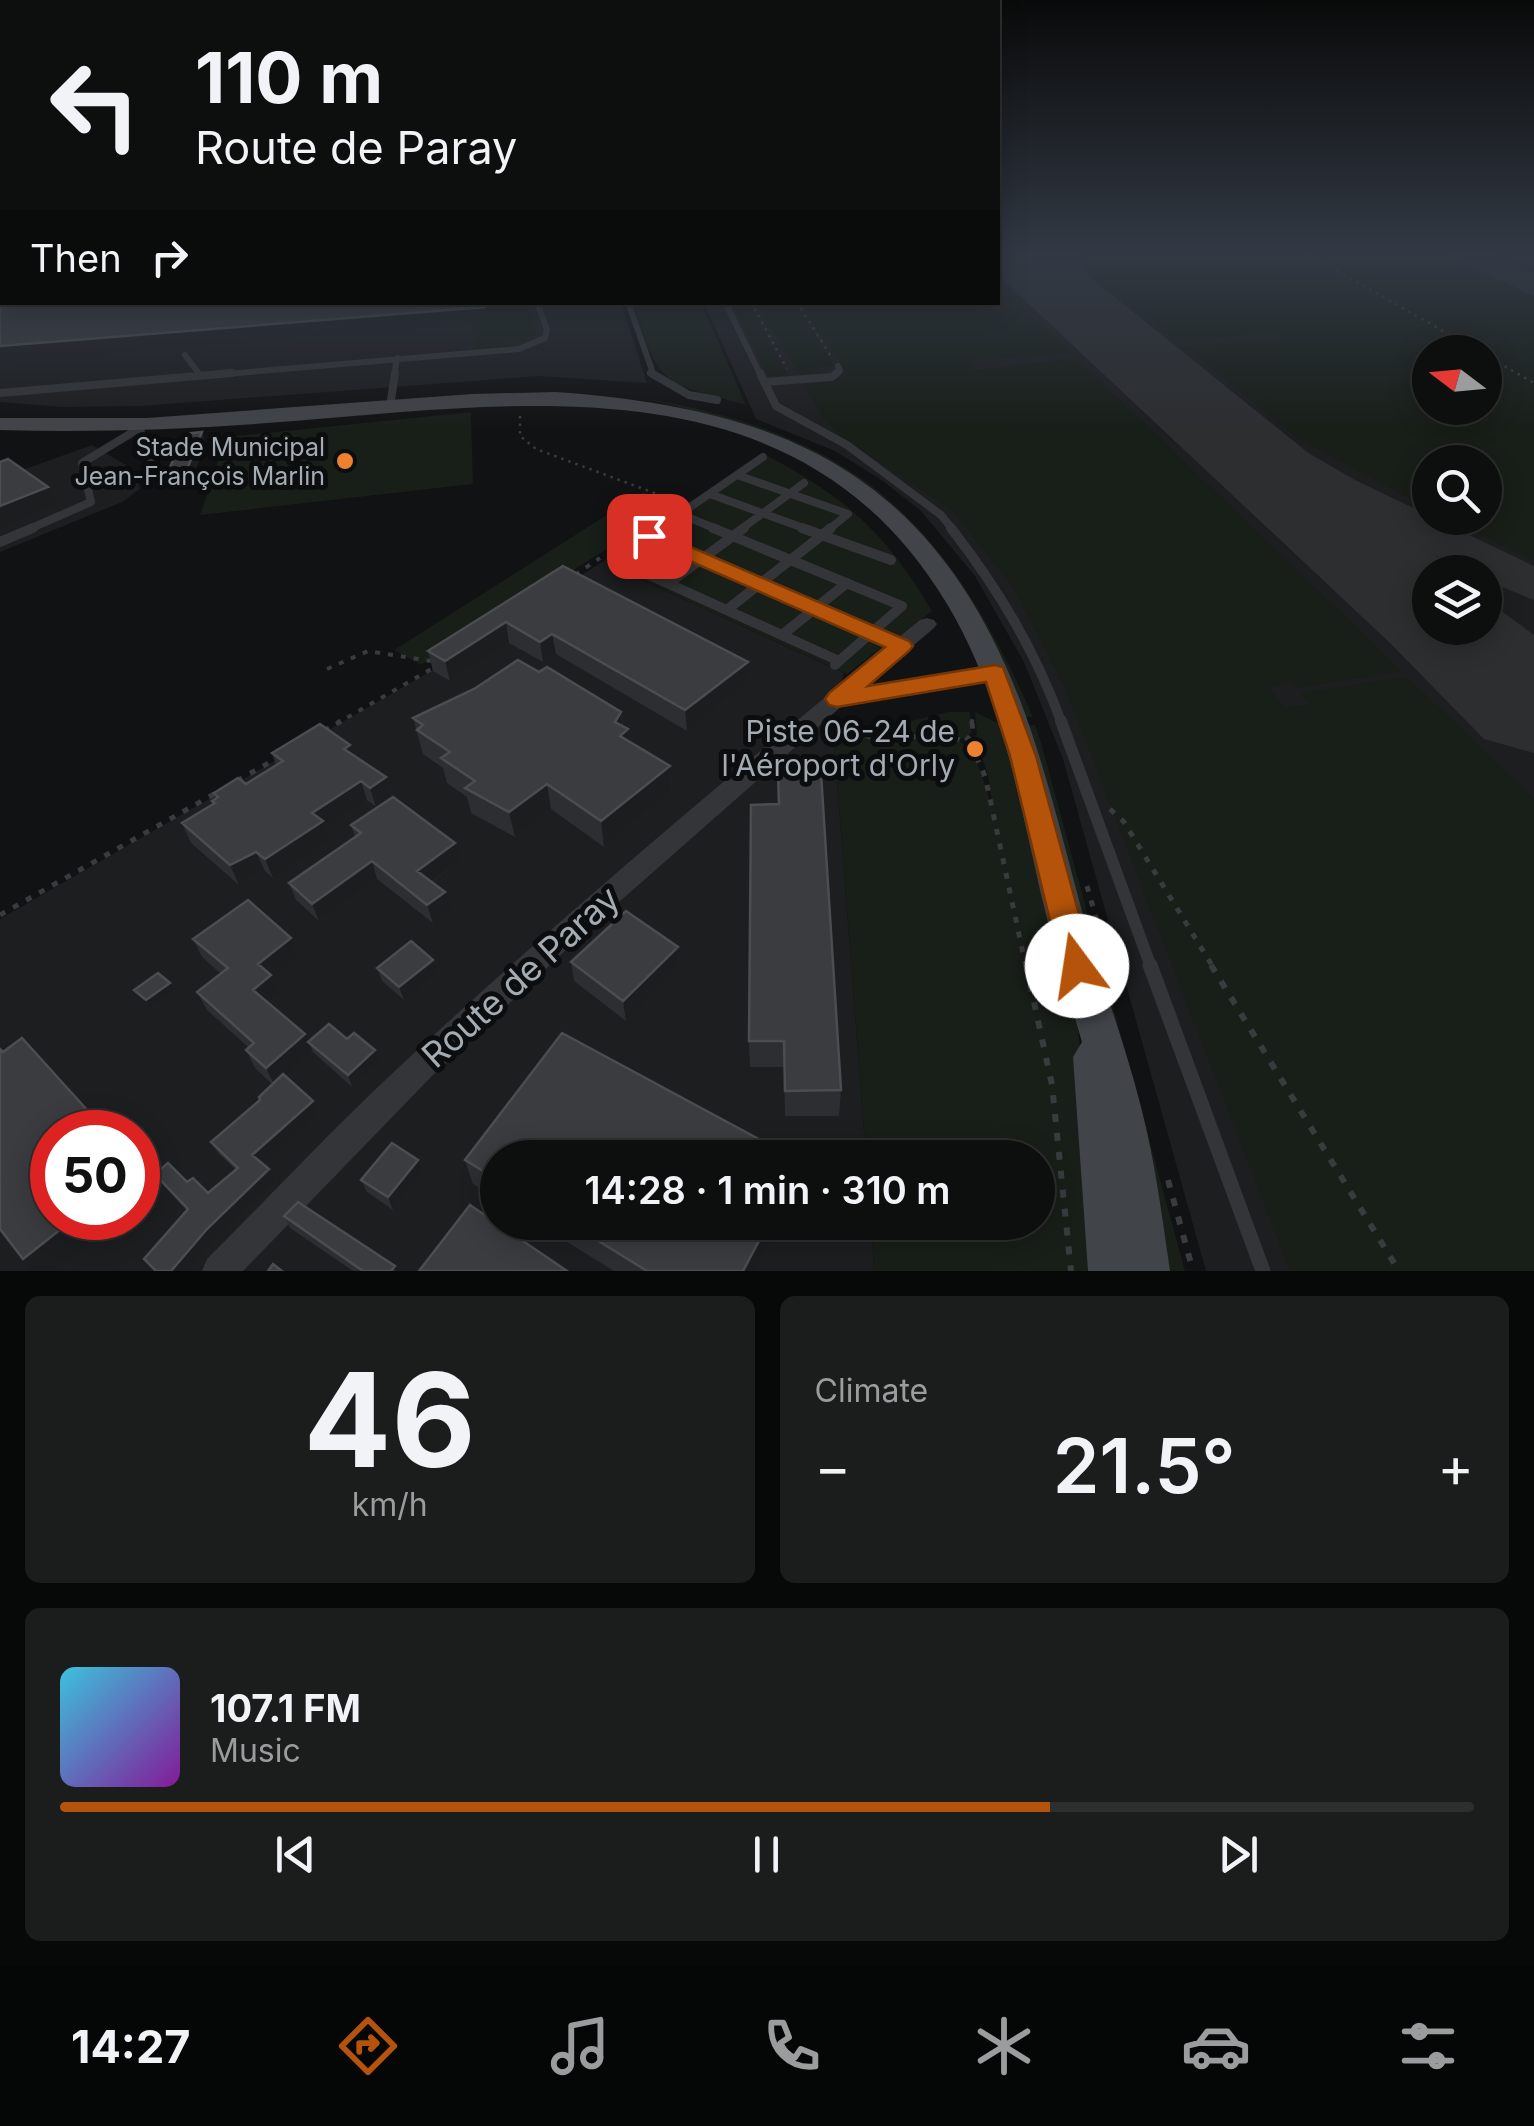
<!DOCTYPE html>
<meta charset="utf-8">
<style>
body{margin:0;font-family:Inter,sans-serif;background:#1b1c1c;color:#f1f3f6;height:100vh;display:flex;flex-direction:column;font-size:38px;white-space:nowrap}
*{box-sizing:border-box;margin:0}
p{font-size:32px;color:#9a9c9e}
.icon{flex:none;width:55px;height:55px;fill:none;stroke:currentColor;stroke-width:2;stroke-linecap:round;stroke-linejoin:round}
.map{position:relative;height:1271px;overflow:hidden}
.sheet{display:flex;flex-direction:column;gap:25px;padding:25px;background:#070808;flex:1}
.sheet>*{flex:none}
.hud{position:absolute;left:0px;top:0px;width:1000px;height:305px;box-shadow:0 5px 25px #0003,0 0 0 2px #2d2e2e;background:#0d0e0e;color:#f1f3f6;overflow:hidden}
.needle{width:65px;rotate:286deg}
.fabs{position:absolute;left:1412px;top:335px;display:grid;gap:20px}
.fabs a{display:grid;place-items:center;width:90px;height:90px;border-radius:50%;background:#0d0e0e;box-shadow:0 5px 25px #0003,0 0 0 2px #2d2e2e;font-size:50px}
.speed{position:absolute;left:30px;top:1110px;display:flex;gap:20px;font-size:50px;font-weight:700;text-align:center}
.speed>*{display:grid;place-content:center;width:130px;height:130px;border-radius:50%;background:#0d0e0e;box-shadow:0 5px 25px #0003,0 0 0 2px #2d2e2e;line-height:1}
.speed .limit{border:15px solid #d22;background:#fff;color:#111}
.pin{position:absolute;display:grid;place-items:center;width:85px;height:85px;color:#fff;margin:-42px;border-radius:20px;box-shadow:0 5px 15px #0006}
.me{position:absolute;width:110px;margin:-55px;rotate:346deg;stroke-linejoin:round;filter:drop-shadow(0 0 8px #0008)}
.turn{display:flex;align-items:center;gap:35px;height:210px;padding:0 30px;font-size:45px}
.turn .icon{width:130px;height:130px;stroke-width:2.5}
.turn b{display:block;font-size:70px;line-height:85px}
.then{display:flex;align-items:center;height:95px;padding:0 30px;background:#0003;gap:20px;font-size:38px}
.big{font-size:75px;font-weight:600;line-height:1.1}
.sheet .card{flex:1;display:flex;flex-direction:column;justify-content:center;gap:15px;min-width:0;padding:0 35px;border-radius:15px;background:#1b1c1c}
.sheet .dial{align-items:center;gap:0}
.dial b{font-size:130px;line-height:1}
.song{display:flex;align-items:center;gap:30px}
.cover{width:120px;height:120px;border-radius:15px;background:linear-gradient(135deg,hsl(190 70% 55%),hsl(290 70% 35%))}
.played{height:10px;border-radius:5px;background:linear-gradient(90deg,#b45309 70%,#2d2e2e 70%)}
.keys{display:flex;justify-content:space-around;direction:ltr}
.heat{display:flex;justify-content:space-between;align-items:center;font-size:55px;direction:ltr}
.sheet .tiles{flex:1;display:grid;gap:25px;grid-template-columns:1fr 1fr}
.card:last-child{grid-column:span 2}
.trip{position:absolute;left:480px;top:1140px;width:575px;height:100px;border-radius:50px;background:#0d0e0e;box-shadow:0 5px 25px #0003,0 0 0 2px #2d2e2e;font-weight:600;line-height:100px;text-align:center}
.menu{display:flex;height:160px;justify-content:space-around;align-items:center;background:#050606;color:#9a9c9e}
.menu .icon{width:70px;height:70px}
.menu .selected{color:#b45309}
.menu b{font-size:45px;color:#f1f3f6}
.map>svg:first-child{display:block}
</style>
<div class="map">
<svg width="1534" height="1271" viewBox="0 0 1534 1271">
<rect width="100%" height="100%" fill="#111213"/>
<path fill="#1d1e20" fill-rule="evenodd" d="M998,252H1534V1271H1206L1063,759L1024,662L975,576L921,511L883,481L835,451L756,419L704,303L998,302ZM1430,352H1485V408H1430ZM1430,462H1485V518H1430ZM1430,572H1485V628H1430Z
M0,264L2,302L621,303L647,383L539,376L140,406L62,407L0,402Z
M92,445L134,470L140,489L122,502L0,552V478Z
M602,562L844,673L832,715L866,1157L498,1158V1222L871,1223L874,1271H0V919L431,671ZM52,1132H138V1218H52Z"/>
<path fill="#181e18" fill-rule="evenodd" d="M1093,252H1215L1290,258L1413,252L1472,266L1534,297V561L1447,518H1485V462H1430V509L1300,440L1184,347L1286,341L1271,331L1179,344L1106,285ZM1430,352H1485V408H1430Z
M998,283L1071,354L968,360L975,370L1076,358L1402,671L1297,688L1289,682L1267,687L1286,708L1311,704L1301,693L1407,677L1534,799V1271H1290L1066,690L1013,587L954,512L839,435L822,416L803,383L835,380L844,369L800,303L998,302Z
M487,303H531L536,335L505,348L475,349L472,323Z
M633,303H701L746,405C662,382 660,388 633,303Z
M732,303H748L789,378L769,379Z
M756,303H794L834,366L818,367L816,372L830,374L805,377L799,373Z
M648,399C859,435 949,525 1033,717H1025L937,554L888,501L860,480L793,443L726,419Z
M471,412L473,484L200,515L226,437Z
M762,453C843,495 885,531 932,611L901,637L884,635L876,644L882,647L847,674L602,562Z
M643,492L673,503V508L421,665L394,650Z
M948,712H970L971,732L966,739L953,737C980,751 983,782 992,808C991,785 987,759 971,741L977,734L975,712L1000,724L1078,1030L1104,1271H874L871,1223L1038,1222V1158L866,1157L832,715L851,736Z
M1027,725H1035L1042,746L1185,1271H1159Z"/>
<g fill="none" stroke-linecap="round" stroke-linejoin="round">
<path fill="#2c2e30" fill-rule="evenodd" d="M1049,252H1077L1103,300L1148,347L1209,395L1355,480L1534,566V600L1485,580V572H1470C1351,514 1147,420 1075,307C1064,290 1056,269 1049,252Z
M1447,252H1485L1534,275V296L1452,258Z"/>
<path fill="#2c2e30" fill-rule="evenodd" d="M998,252H1059L1456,572H1430V628H1485V599L1534,635V753L1484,739L1390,643L998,275Z"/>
<path stroke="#393c3f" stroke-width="2.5" stroke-dasharray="2.5 5" stroke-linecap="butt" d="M1304,252L1480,352
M751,302L787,369
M797,302L832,358
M1485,355L1534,383
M520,416V436L536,449L676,501"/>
<path stroke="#393c3f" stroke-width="4" stroke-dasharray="5 8" stroke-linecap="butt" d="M575,575L600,558
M327,669L368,651L431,661
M336,724L433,668
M971,724L975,712"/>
<path stroke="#393c3f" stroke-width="5" stroke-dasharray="6 9" stroke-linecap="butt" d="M838,722C901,769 958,692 986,780L1026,967
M324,731L341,721
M966,741L973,733L972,721
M237,781L277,758
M1110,809L1124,822L1213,967
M1087,886L1098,925
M0,915L216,793"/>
<path stroke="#393c3f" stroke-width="6" stroke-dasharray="8 11" stroke-linecap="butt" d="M1026,965L1052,1085L1071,1271
M1211,965L1399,1271
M1168,1180L1193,1271"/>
<path stroke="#333538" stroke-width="6" d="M628,302L654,376
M725,302L761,376
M185,355L200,375
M202,376L519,349L545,338L547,330L537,302
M394,376L397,358
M834,376L840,371L838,366"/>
<path stroke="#333538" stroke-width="8" d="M651,373L689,395L717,400
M760,373L776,406L847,445L941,515L953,530
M764,382L832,377L837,373
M0,393L232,373
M390,407L395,373
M140,430L156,472
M737,475L848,514L828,530
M710,494L809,530
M680,514L763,457
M27,530L91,502L82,463L143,426
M656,530L680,514L719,530
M740,530L804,483"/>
<path stroke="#333538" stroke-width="10" d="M660,528L614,559L839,661
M713,528L902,606L839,661
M802,528L891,560
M951,528C999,590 1035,650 1062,724
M649,536L901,646
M0,542L33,528
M669,583L744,528
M728,609L831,528
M782,635L847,583
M835,665L839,661"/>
<path stroke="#333538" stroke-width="12" d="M1061,721L1151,967"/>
<path stroke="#333538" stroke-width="15" d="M1150,965L1263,1271"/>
<path fill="#333538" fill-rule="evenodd" d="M927,618L934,620L937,624L934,628L863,688L995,666L1005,673L1002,678L843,705L585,932L431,1077L243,1271H202L207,1259C275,1191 341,1120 412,1055C576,904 747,760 920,620Z"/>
<path fill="#414448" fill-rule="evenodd" d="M555,392C785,408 932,474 1020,700C1047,771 1064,846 1084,918C1101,982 1125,1043 1141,1107C1155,1161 1162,1216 1170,1271H1088L1073,1057L1082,1042C1067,992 1052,941 1040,890C1018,793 999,690 947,604C801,361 534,402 294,421C196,429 98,433 0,430V418H147L472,394Z"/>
</g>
<path fill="#2d2e31" d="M206,443L191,480L173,481L169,470Z
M563,566L748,662V682L687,731L556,654L543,662L509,643L450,681L433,671L428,651Z
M539,672L621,712L623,726L628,729L629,741L670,766L671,791L604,847L551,809L515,837L471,813L467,797L447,783L443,768L423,754L413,718Z
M272,753L353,754L386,777L391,797L376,807L367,800L325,828L330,840L273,878L265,871L239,885L191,843L182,823L213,804L212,801L216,798L214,793L246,784L276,765Z
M778,773L841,1090L839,1116H785L784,1067H750L749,1041L778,804Z
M351,825L459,861L432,882L450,910L433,923L377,879L319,921L296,900L289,883L355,837Z
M291,938L299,957L273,978L280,993L268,1003L308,1041L347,1039L380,1062L352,1087L313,1052L286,1076L313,1101L319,1113L262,1164L269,1169L276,1181L215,1240L189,1271H154L144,1259L186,1210L164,1186L155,1174L187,1182L208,1193L236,1170L219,1154L211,1142L260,1100L272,1084L255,1068L246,1050L249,1048L207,1010L197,992L221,974L202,957L193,939Z
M678,947L679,966L626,1021L574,981L571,962Z
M377,968L437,973L404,1000L382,981Z
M498,1158V1199L473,1184L465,1160Z
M423,1172L393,1210L367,1192L361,1180Z
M284,1216L397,1271H353L290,1228Z
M535,1222H781L756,1271H614Z"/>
<path fill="#1c1d1f" d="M485,302H487L488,322L0,361V346Z
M202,432L206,443L191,480L187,469Z
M48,487L56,504L0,527V506Z
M506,622L509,643L450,681L445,661Z
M552,634L556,654L543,662L540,642Z
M748,662V682L687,731L685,710Z
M621,712L623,733L628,729L630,754L618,747L615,722Z
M670,766L671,791L604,847L601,821Z
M386,777L391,797L376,807L370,788Z
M361,781L367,800L325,828L330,840L273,878L265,859L312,813Z
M547,784L551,809L515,837L509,812Z
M455,843L459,861L423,888L417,871Z
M256,852L265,871L239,885L230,865Z
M372,861L377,879L319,921L312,904Z
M445,892L450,910L433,923L427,905Z
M291,938L299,957L273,978L280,993L262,1008L253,990L258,964Z
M678,947L679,966L626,1021L623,1001Z
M433,960L437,973L404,1000L399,987Z
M170,983L173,990L150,1006L146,1000Z
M305,1034L313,1052L275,1086L266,1068Z
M375,1050L380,1062L352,1087L348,1075Z
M313,1101L319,1113L259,1167L252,1155Z
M418,1160L423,1172L393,1210L388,1197Z
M138,1167L153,1189L138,1202Z
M269,1169L276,1181L215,1240L189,1271H171L207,1229Z
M75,1218H119L56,1271H34L23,1259Z
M769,1222H781L756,1271H743Z"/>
<path fill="#3a3c3f" stroke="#4a4e51" stroke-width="2.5" d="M2,255V302H485V307L0,346V256Z
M202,432L187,469L169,470L184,434Z
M8,459L48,487L0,506V462Z
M563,566L748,662L685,710L552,634L540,642L506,622L445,661L428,651Z
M518,660L539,672L547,667L621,712L615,722L628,729L620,736L670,766L601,821L547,784L509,812L465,788L475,781L441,758L450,752L417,730L423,725L413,718L474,689Z
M320,724L350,745L344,749L386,777L370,788L361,781L312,813L323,821L265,859L256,852L230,865L182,823L215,803L212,801L218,797L214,793L238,778L246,784L283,761L272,753Z
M778,773H821L841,1090L785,1091L784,1041H749L751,805L779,804Z
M393,797L455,843L417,871L445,892L427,905L372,861L312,904L289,883L361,833L351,825Z
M248,900L291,938L258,964L271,975L253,990L305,1034L266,1068L246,1050L254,1043L197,992L228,968L193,939Z
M626,911L678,947L623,1001L571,962Z
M411,941L433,960L399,987L377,968Z
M158,973L170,983L146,1000L134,990Z
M329,1024L347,1039L354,1033L375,1050L348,1075L308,1042Z
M562,1033L794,1158H498V1180L465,1160Z
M22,1038L107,1132H52V1218H75L23,1259L0,1229V1049L3,1052Z
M283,1074L313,1101L252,1155L269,1169L207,1229L171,1271H156L144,1259L188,1209L155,1174L168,1163L187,1182L193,1178L208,1193L238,1168L211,1142L260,1100L259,1097Z
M392,1143L418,1160L388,1197L361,1180Z
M298,1202L395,1266L391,1271H363L284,1216Z
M470,1205L567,1271H419Z
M568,1222H769L743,1271H647Z
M273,1264L282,1271H268Z"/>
<linearGradient id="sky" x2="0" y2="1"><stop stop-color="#090a0a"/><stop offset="0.59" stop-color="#323944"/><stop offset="1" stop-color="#323944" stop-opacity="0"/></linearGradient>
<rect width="1534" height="430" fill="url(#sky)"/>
<path fill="#b45309" stroke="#753606" stroke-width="2.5" d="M649,529L909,641L913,646L909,651L868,686L995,665L1003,667L1036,756L1093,966L1088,975L1077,979L1066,975L1061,966L1010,756L986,682L837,707L829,705L825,699L829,693L885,647L642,540L639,536Z"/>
<g fill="#ed812f" stroke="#0c0d0e" stroke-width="4">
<circle cx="345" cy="461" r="10"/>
<circle cx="975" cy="749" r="10"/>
</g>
<g text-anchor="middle" stroke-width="10" stroke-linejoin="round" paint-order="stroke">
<g font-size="25" fill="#a3acb3" stroke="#0c0d0e" text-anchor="end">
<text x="325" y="456">Stade Municipal<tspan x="325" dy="29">Jean-François Marlin</tspan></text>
</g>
<g font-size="30" fill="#a3acb3" stroke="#0c0d0e" text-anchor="end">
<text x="955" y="742">Piste 06-24 de<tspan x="955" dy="34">l'Aéroport d'Orly</tspan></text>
</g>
<g font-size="35" fill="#a3acb3" stroke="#0c0d0e">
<text transform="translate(521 977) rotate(-42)" y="12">Route de Paray</text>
</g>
</g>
</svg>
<div class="fabs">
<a><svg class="needle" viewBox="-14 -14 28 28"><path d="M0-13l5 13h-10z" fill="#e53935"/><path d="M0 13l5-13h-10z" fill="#9a9c9e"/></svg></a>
<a><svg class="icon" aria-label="search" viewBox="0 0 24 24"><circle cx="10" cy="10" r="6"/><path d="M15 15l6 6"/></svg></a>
<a><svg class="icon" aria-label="layers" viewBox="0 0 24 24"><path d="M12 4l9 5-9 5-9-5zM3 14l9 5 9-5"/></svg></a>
</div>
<div class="speed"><div class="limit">50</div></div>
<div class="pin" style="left:649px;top:536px;background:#d93025"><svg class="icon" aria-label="arrive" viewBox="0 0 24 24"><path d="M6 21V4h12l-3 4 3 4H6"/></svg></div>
<svg class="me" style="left:1077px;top:966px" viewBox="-20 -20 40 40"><circle r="19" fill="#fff"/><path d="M0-13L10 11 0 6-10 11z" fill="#b45309"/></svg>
<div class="trip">14:28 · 1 min · 310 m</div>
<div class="hud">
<div class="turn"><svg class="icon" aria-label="left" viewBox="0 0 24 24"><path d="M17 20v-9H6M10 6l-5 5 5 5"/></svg><div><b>110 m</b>Route de Paray</div></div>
<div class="then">Then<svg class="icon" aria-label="right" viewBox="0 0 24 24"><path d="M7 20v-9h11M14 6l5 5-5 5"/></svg></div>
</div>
</div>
<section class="sheet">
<div class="tiles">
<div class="card dial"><b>46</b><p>km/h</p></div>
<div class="card"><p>Climate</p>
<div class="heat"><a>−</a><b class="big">21.5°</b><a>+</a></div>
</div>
<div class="card">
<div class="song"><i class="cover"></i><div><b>107.1 FM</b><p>Music</p></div></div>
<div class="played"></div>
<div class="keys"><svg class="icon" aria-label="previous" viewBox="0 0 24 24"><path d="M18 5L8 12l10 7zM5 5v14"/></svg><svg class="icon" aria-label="pause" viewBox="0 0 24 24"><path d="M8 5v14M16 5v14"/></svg><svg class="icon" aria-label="next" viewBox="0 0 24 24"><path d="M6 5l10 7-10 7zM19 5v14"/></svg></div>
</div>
</div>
</section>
<nav class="menu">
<b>14:27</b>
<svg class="icon selected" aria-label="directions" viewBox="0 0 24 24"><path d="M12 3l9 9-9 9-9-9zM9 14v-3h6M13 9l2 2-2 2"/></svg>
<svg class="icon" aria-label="music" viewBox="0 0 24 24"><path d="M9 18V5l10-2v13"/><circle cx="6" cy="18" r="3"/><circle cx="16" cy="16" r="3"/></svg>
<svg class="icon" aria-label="phone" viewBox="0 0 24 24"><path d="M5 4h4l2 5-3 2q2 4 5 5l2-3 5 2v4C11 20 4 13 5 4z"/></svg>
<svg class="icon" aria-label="climate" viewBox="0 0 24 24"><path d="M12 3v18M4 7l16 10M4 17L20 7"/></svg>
<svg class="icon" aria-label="car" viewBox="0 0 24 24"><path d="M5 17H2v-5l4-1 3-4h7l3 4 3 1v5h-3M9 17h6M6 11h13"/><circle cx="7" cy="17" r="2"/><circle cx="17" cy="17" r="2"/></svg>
<svg class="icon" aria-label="filters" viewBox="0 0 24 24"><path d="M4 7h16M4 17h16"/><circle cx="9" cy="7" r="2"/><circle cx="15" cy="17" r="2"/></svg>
</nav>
